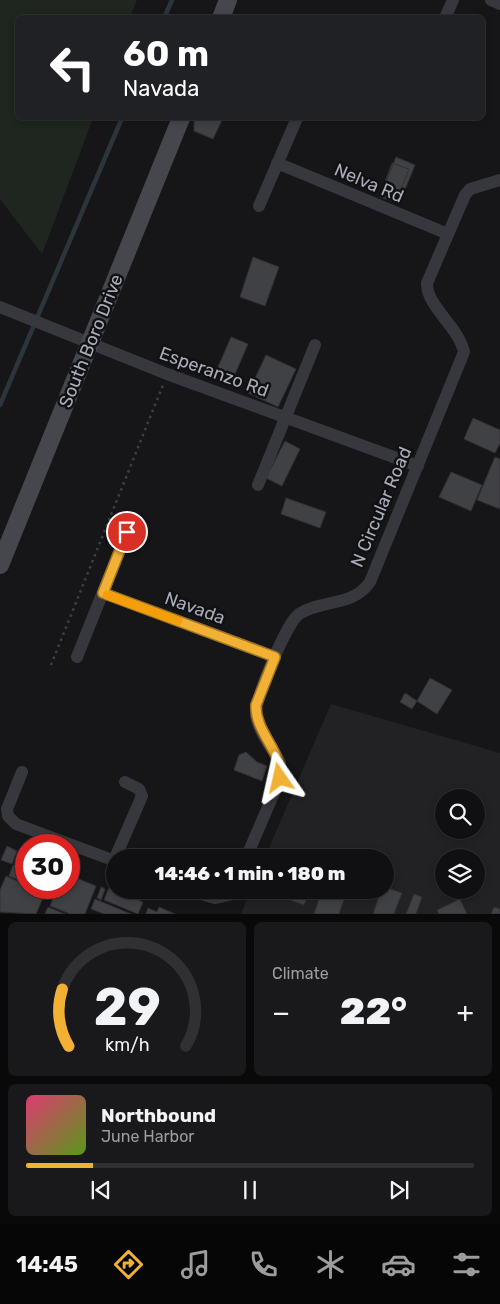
<!DOCTYPE html>
<meta charset="utf-8">
<style>
body{margin:0;font-family:Rubik,sans-serif;background:#19191b;color:#f1f3f6;height:100vh;display:flex;flex-direction:column;font-size:19px;white-space:nowrap}
*{box-sizing:border-box;margin:0}
p{font-size:16px;color:#9c9d9f}
.icon{flex:none;width:28px;height:28px;fill:none;stroke:currentColor;stroke-width:2;stroke-linecap:round;stroke-linejoin:round}
.map{position:relative;height:914px;overflow:hidden}
.drawer{display:flex;flex-direction:column;gap:8px;padding:8px;background:#09090a;flex:1}
.drawer>*{flex:none}
.guide{position:absolute;left:15px;top:15px;width:470px;height:105px;border-radius:8px;box-shadow:0 2px 8px #0003,0 0 0 1px #303032;background:#202124;color:#fff;overflow:hidden}
.fabs{position:absolute;left:435px;top:789px;display:grid;gap:10px}
.fabs a{display:grid;place-items:center;width:50px;height:50px;border-radius:50%;background:#101012;box-shadow:0 2px 8px #0003,0 0 0 1px #303032;font-size:25px}
.speed{position:absolute;left:15px;top:834px;display:flex;gap:10px;font-size:25px;font-weight:700;text-align:center}
.speed>*{display:grid;place-content:center;width:65px;height:65px;border-radius:50%;background:#101012;box-shadow:0 2px 8px #0003,0 0 0 1px #303032;line-height:1}
.speed .limit{border:8px solid #d22;background:#fff;color:#111}
.pin{position:absolute;display:grid;place-items:center;width:42px;height:42px;color:#fff;margin:-21px;border:2px solid #fff;border-radius:50%;box-shadow:0 1px 5px #0007}
.me{position:absolute;width:55px;margin:-28px;rotate:349deg;stroke-linejoin:round;filter:drop-shadow(0 0 4px #0008)}
.turn{display:flex;align-items:center;gap:18px;height:105px;padding:0 25px;font-size:22px}
.turn .icon{width:65px;height:65px;stroke-width:2.5}
.turn b{display:block;font-size:35px;line-height:42px}
.big{font-size:38px;font-weight:800;line-height:1.1}
.drawer .card{flex:1;display:flex;flex-direction:column;justify-content:center;gap:8px;min-width:0;padding:0 18px;border-radius:8px;background:#19191b}
.drawer .dial{align-items:center;gap:0}
.dial svg{height:130px;overflow:visible;fill:none;stroke:#303032;stroke-width:7;stroke-linecap:round;text-anchor:middle}
.dial text{fill:#f1f3f6;stroke:none}
.song{display:flex;align-items:center;gap:15px}
.cover{width:60px;height:60px;border-radius:8px;background:linear-gradient(135deg,hsl(340 70% 55%),hsl(90 70% 35%))}
.played{height:5px;border-radius:2px;background:linear-gradient(90deg,#f2b134 15%,#303032 15%)}
.keys{display:flex;justify-content:space-around;direction:ltr}
.heat{display:flex;justify-content:space-between;align-items:center;font-size:28px;direction:ltr}
.drawer .tiles{flex:1;display:grid;gap:8px;grid-template-columns:1fr 1fr}
.card:last-child{grid-column:span 2}
.trip{position:absolute;left:106px;top:849px;width:288px;height:50px;border-radius:25px;background:#101012;box-shadow:0 2px 8px #0003,0 0 0 1px #303032;font-weight:800;line-height:50px;text-align:center}
.tab-bar{display:flex;height:80px;justify-content:space-around;align-items:center;background:#060607;color:#9c9d9f}
.tab-bar .icon{width:35px;height:35px}
.tab-bar .active{color:#f2b134}
.tab-bar b{font-size:22px;color:#f1f3f6}
.map>svg:first-child{display:block}
</style>
<div class="map">
<svg width="500" height="914" viewBox="0 0 500 914">
<rect width="100%" height="100%" fill="#161618"/>
<path fill="#222225" fill-rule="evenodd" d="M331,704L500,753V914H241L251,890H385V858L265,857ZM444,798H476V830H444ZM444,858H476V890H444Z"/>
<path fill="#1e261f" d="M0,0H137L130,17L18,18V118H93L42,254L0,199Z"/>
<g fill="none" stroke-linecap="round" stroke-linejoin="round">
<path stroke="#2c353c" stroke-width="4.5" d="M164,18L172,0
M0,405L122,118"/>
</g>
<path fill="#404145" stroke="#303034" d="M194,118H223L213,139L194,131Z
M396,157L415,165L399,204L380,197Z
M392,163L409,169L396,202L380,196Z
M253,257L279,267L265,306L240,297Z
M231,337L248,344L232,381L215,374Z
M266,355L296,369L278,407L248,393Z
M473,418L500,430V443L495,453L464,439Z
M285,441L300,449L282,486L266,478Z
M495,457L500,459V509L477,500Z
M451,472L482,485L471,511L439,497Z
M286,498L326,512L320,528L281,514Z
M430,678L452,690L437,714L417,701Z
M405,693L417,701L412,709L400,702Z
M246,752L257,762L267,766L262,781L234,770L239,755Z
M7,846L17,851L12,864L1,860Z
M21,852L26,854V868L16,863Z
M69,853L78,856L70,874L69,873Z
M13,865L26,870V883L9,876Z
M69,875L96,886L85,914H70L50,906L57,888H69Z
M6,876L26,885V888L45,893L36,914L0,912V890Z
M101,887L105,889L101,900L97,898Z
M385,887L402,893L394,914H373L381,890H385Z
M109,888L143,902L138,914L104,900Z
M295,890H310L304,905L290,900Z
M322,890H347L339,914H314Z
M414,894L422,897L416,914H406Z
M95,899L131,914H104L91,909Z
M460,899L467,914H439L437,910Z
M48,907L65,914H45Z
M159,907L175,914H146L148,908L157,912Z
M494,907L500,909V914H491Z"/>
<g fill="none" stroke-linecap="round" stroke-linejoin="round">
<path stroke="#3d3f44" stroke-width="2.5" stroke-dasharray="2.5 4" stroke-linecap="butt" d="M123,519L111,515L163,385
M51,665L111,515"/>
<path stroke="#37383d" stroke-width="12" d="M491,0L500,4
M445,18L453,0
M277,163L448,234
M259,206L297,118
M0,307L167,374L418,466
M258,485L315,345
M103,593L275,657
M77,657L127,532
M22,772L7,809L8,816L16,824L115,861
M115,858L142,796L139,789L125,782
M246,858L280,779V762C272,748 258,731 256,715C254,700 287,622 299,614C322,599 353,607 370,582L464,352C459,327 426,306 427,283L465,195L470,189L500,180
M187,890L215,898L229,895L231,890"/>
<path stroke="#45474d" stroke-width="18" d="M221,18L228,0
M0,565L181,118"/>
</g>
<g fill="none" stroke-linecap="round" stroke-linejoin="round">
<defs>
<path id="route" d="M127,532L103,593L275,657L256,705C255,733 283,751 280,778"/>
</defs>
<use href="#route" stroke="#9d7322" stroke-width="12"/>
<use href="#route" stroke="#f2b134" stroke-width="9"/>
<path stroke="#f59e0b" stroke-width="9" d="M107,595L178,621"/>
</g>
<g text-anchor="middle" stroke-width="5" stroke-linejoin="round" paint-order="stroke">
<g font-size="18" fill="#a8adb8" stroke="#111113">
<text transform="translate(369 183) rotate(23)" y="6">Nelva Rd</text>
<text transform="translate(91 341) rotate(-68)" y="6">South Boro Drive</text>
<text transform="translate(214 372) rotate(20)" y="6">Esperanzo Rd</text>
<text transform="translate(381 507) rotate(-67)" y="6">N Circular Road</text>
<text transform="translate(195 608) rotate(20)" y="6">Navada</text>
</g>
</g>
</svg>
<div class="fabs">
<a><svg class="icon" aria-label="search" viewBox="0 0 24 24"><circle cx="10" cy="10" r="6"/><path d="M15 15l6 6"/></svg></a>
<a><svg class="icon" aria-label="layers" viewBox="0 0 24 24"><path d="M12 4l9 5-9 5-9-5zM3 14l9 5 9-5"/></svg></a>
</div>
<div class="speed"><div class="limit">30</div></div>
<div class="pin" style="left:127px;top:532px;background:#d93025"><svg class="icon" aria-label="arrive" viewBox="0 0 24 24"><path d="M6 21V4h12l-3 4 3 4H6"/></svg></div>
<svg class="me" style="left:280px;top:778px" viewBox="-20 -20 40 40"><path d="M0-17L14 15 0 8-14 15z" fill="#f2b134" stroke="#fff" stroke-width="4"/></svg>
<div class="trip">14:46 · 1 min · 180 m</div>
<div class="guide">
<div class="turn"><svg class="icon" aria-label="left" viewBox="0 0 24 24"><path d="M17 20v-9H6M10 6l-5 5 5 5"/></svg><div><b>60 m</b>Navada</div></div>
</div>
</div>
<section class="drawer">
<div class="tiles">
<div class="card dial"><svg viewBox="0 0 100 80">
<path d="M14 69A42 42 0 1 1 86 69"/>
<path d="M14 69A42 42 0 0 1 10 34" stroke="#f2b134"/>
<text x="50" y="56" font-size="32" font-weight="700">29</text>
<text x="50" y="72" font-size="11">km/h</text>
</svg></div>
<div class="card"><p>Climate</p>
<div class="heat"><a>−</a><b class="big">22°</b><a>+</a></div>
</div>
<div class="card">
<div class="song"><i class="cover"></i><div><b>Northbound</b><p>June Harbor</p></div></div>
<div class="played"></div>
<div class="keys"><svg class="icon" aria-label="previous" viewBox="0 0 24 24"><path d="M18 5L8 12l10 7zM5 5v14"/></svg><svg class="icon" aria-label="pause" viewBox="0 0 24 24"><path d="M8 5v14M16 5v14"/></svg><svg class="icon" aria-label="next" viewBox="0 0 24 24"><path d="M6 5l10 7-10 7zM19 5v14"/></svg></div>
</div>
</div>
</section>
<nav class="tab-bar">
<b>14:45</b>
<svg class="icon active" aria-label="directions" viewBox="0 0 24 24"><path d="M12 3l9 9-9 9-9-9zM9 14v-3h6M13 9l2 2-2 2"/></svg>
<svg class="icon" aria-label="music" viewBox="0 0 24 24"><path d="M9 18V5l10-2v13"/><circle cx="6" cy="18" r="3"/><circle cx="16" cy="16" r="3"/></svg>
<svg class="icon" aria-label="phone" viewBox="0 0 24 24"><path d="M5 4h4l2 5-3 2q2 4 5 5l2-3 5 2v4C11 20 4 13 5 4z"/></svg>
<svg class="icon" aria-label="climate" viewBox="0 0 24 24"><path d="M12 3v18M4 7l16 10M4 17L20 7"/></svg>
<svg class="icon" aria-label="car" viewBox="0 0 24 24"><path d="M5 17H2v-5l4-1 3-4h7l3 4 3 1v5h-3M9 17h6M6 11h13"/><circle cx="7" cy="17" r="2"/><circle cx="17" cy="17" r="2"/></svg>
<svg class="icon" aria-label="filters" viewBox="0 0 24 24"><path d="M4 7h16M4 17h16"/><circle cx="9" cy="7" r="2"/><circle cx="15" cy="17" r="2"/></svg>
</nav>
